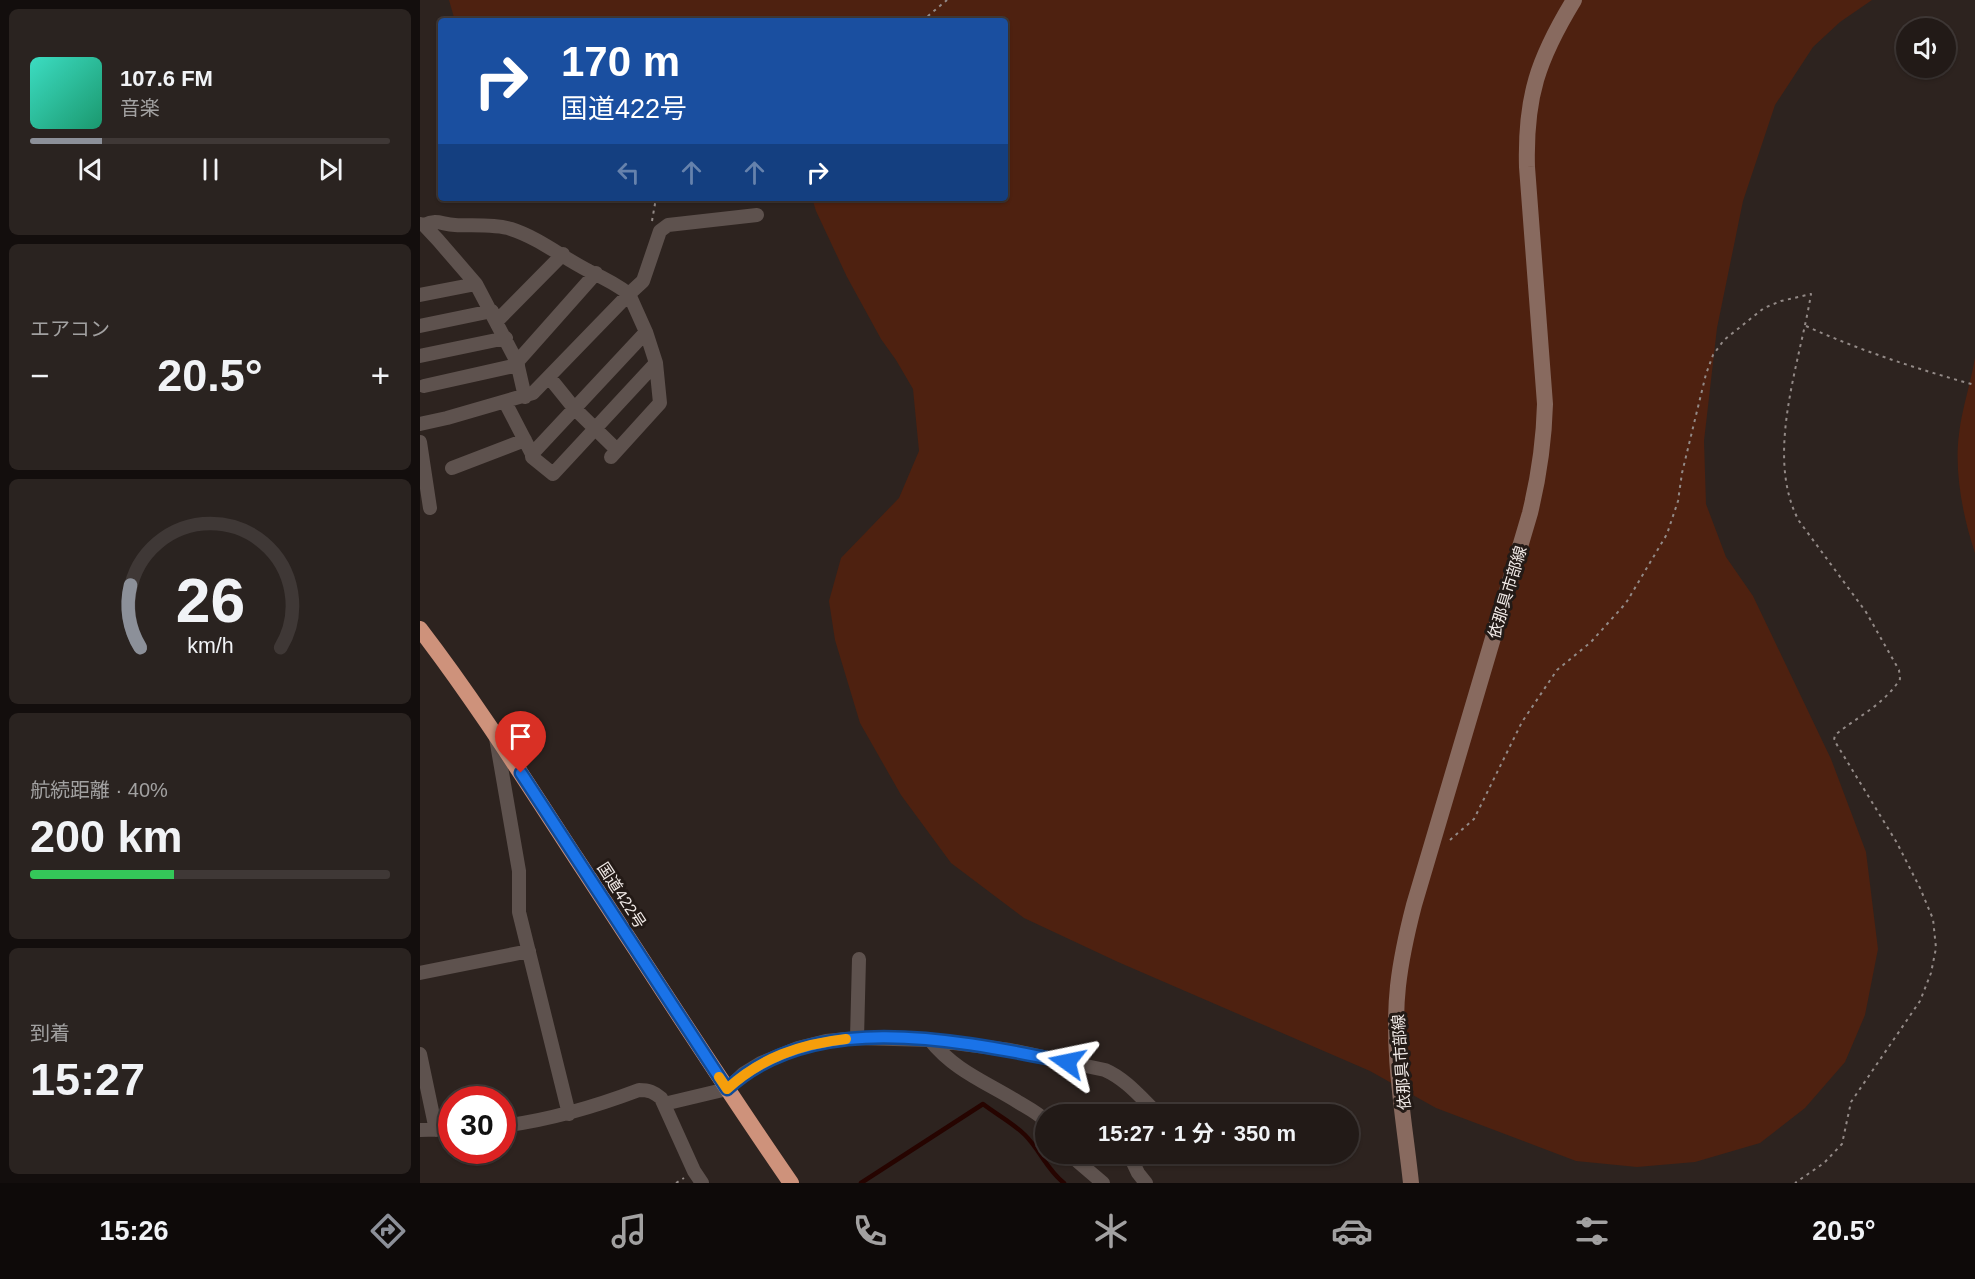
<!DOCTYPE html>
<html lang="ja">
<meta charset="utf-8">
<style>
body{margin:0;font-family:Arial,"Noto Sans JP",sans-serif;background:#2a2320;color:#f1f3f6;height:100vh;display:flex;flex-direction:column;font-size:22px;white-space:nowrap}
*{box-sizing:border-box;margin:0}
p{font-size:20px;color:#a2a1a1}
.icon{flex:none;width:33px;height:33px;fill:none;stroke:currentColor;stroke-width:2;stroke-linecap:round;stroke-linejoin:round}
.map{position:relative;flex:1;overflow:hidden}
.panel{display:flex;flex-direction:column;gap:9px;padding:9px;background:#130e0d;width:420px}
.panel>*{flex:none}
.hud{position:absolute;left:18px;top:18px;width:570px;height:183px;border-radius:6px;box-shadow:0 2px 4px #0004,0 0 0 2px #3f3836;background:#1a4fa0;color:#fff;overflow:hidden}
.buttons{position:absolute;left:1476px;top:18px;display:grid;gap:12px}
.buttons a{display:grid;place-items:center;width:60px;height:60px;border-radius:50%;background:#221a17;box-shadow:0 2px 4px #0004,0 0 0 2px #3f3836;font-size:30px}
.speed{position:absolute;left:18px;top:1086px;display:flex;gap:12px;font-size:30px;font-weight:700;text-align:center}
.speed>*{display:grid;place-content:center;width:78px;height:78px;border-radius:50%;background:#221a17;box-shadow:0 2px 4px #0004,0 0 0 2px #3f3836;line-height:1}
.speed .limit{border:9px solid #d22;background:#fff;color:#111}
.pin{position:absolute;display:grid;place-items:center;width:51px;height:51px;color:#fff;margin:-62px -26px;border-radius:50% 50% 50% 0;rotate:-45deg;box-shadow:0 0 6px #0007}
.pin .icon{rotate:45deg}
.me{position:absolute;width:66px;margin:-33px;rotate:282deg;stroke-linejoin:round;filter:drop-shadow(0 0 4px #0008)}
.turn{display:flex;align-items:center;gap:21px;height:126px;padding:0 24px;font-size:27px}
.turn .icon{width:78px;height:78px;stroke-width:2.5}
.turn b{display:block;font-size:42px;line-height:51px}
.lanes{display:flex;align-items:center;height:57px;padding:0 24px;background:#0003;justify-content:center;gap:30px;direction:ltr}
.lanes .off{opacity:.35}
.big{font-size:45px;font-weight:700;line-height:1.1}
.panel .widget{flex:1;display:flex;flex-direction:column;justify-content:center;gap:9px;min-width:0;padding:0 21px;border-radius:9px;background:#2a2320}
.panel .dial{align-items:center;gap:0}
.dial svg{height:156px;overflow:visible;fill:none;stroke:#3f3836;stroke-width:7;stroke-linecap:round;text-anchor:middle}
.dial text{fill:#f1f3f6;stroke:none}
.song{display:flex;align-items:center;gap:18px}
.cover{width:72px;height:72px;border-radius:9px;background:linear-gradient(135deg,hsl(170 70% 55%),hsl(160 70% 35%))}
.played{height:6px;border-radius:3px;background:linear-gradient(90deg,#8c9099 20%,#3f3836 20%)}
.keys{display:flex;justify-content:space-around;direction:ltr}
.heat{display:flex;justify-content:space-between;align-items:center;font-size:33px;direction:ltr}
.charge{height:9px;border-radius:4px;background:linear-gradient(90deg,#34c759 40%,#3f3836 0)}
.trip{position:absolute;left:615px;top:1104px;width:324px;height:60px;border-radius:30px;background:#221a17;box-shadow:0 2px 4px #0004,0 0 0 2px #3f3836;font-weight:700;line-height:60px;text-align:center}
.dock{display:flex;height:96px;justify-content:space-around;align-items:center;background:#0e0a09;color:#a2a1a1}
.dock .icon{width:42px;height:42px}
.dock .active{color:#8c9099}
.dock b{font-size:27px;color:#f1f3f6}
main{display:flex;flex:1;min-height:0}
.map>svg:first-child{display:block}
</style>
<main>
<section class="panel">
<div class="widget">
<div class="song"><i class="cover"></i><div><b>107.6 FM</b><p>音楽</p></div></div>
<div class="played"></div>
<div class="keys"><svg class="icon" aria-label="previous" viewBox="0 0 24 24"><path d="M18 5L8 12l10 7zM5 5v14"/></svg><svg class="icon" aria-label="pause" viewBox="0 0 24 24"><path d="M8 5v14M16 5v14"/></svg><svg class="icon" aria-label="next" viewBox="0 0 24 24"><path d="M6 5l10 7-10 7zM19 5v14"/></svg></div>
</div>
<div class="widget"><p>エアコン</p>
<div class="heat"><a>−</a><b class="big">20.5°</b><a>+</a></div>
</div>
<div class="widget dial"><svg viewBox="0 0 100 80">
<path d="M14 69A42 42 0 1 1 86 69"/>
<path d="M14 69A42 42 0 0 1 9 37" stroke="#8c9099"/>
<text x="50" y="56" font-size="32" font-weight="700">26</text>
<text x="50" y="72" font-size="11">km/h</text>
</svg></div>
<div class="widget"><p>航続距離 · 40%</p><b class="big">200 km</b><div class="charge"></div></div>
<div class="widget"><p>到着</p><b class="big">15:27</b></div>
</section>
<div class="map">
<svg width="1555" height="1183" viewBox="0 0 1555 1183">
<rect width="100%" height="100%" fill="#2d231f"/>
<path fill="#4e2110" d="M29,0H1452L1420,22L1393,47L1355,105L1323,201L1297,328L1284,441L1286,504L1306,557L1333,596L1411,759L1446,852L1458,949L1445,1015L1425,1062L1385,1108L1340,1143L1275,1162L1217,1167L1156,1161L1016,1108L950,1071L698,962L604,918L531,863L481,795L440,723L415,640L409,601L421,558L479,498L499,451L493,389L476,360L461,339L427,277L396,211L392,198H585V21H35Z
M1555,357V553C1543,517 1534,472 1539,434C1542,408 1551,383 1555,357Z"/>
<g fill="none" stroke-linecap="round" stroke-linejoin="round">
<path stroke="#260400" stroke-width="4.5" d="M441,1183L563,1104C576,1114 593,1123 605,1135C620,1150 627,1170 644,1183"/>
<path stroke="#938a87" stroke-width="2" stroke-dasharray="3 4.5" stroke-linecap="butt" d="M502,21L527,0
M232,221L236,198
M1386,326C1441,351 1497,369 1555,385
M1030,840L1054,819L1102,722L1137,670L1171,642L1206,603L1247,534L1258,501L1262,473L1286,374L1293,355L1304,340L1344,308L1361,301L1391,294C1380,363 1344,456 1379,521L1446,612L1479,670L1480,679C1465,704 1437,717 1415,735L1414,740L1477,843L1500,888L1513,919L1516,948L1511,973L1500,1001L1431,1102L1422,1144L1404,1163L1375,1183
M256,1183L264,1178"/>
<path stroke="#5e524e" stroke-width="14" d="M0,224L4,225L18,240L56,284L97,362L105,397
M4,225C17,219 21,224 35,225C51,226 76,224 91,229C119,238 143,258 169,271C184,278 196,284 209,294L223,281L240,231L248,225L337,215
M0,295L56,284
M77,321L143,254
M0,326L72,311
M0,356L86,338
M97,362L176,273
M129,377L154,408L197,450
M4,386L98,365
M85,402L112,454V457L133,474L236,363
M0,424L27,418L113,393L209,294L226,332L236,363L240,403L191,457
M0,442L10,508
M112,454L226,332
M32,468L105,440
M76,738L99,871V912L149,1114
M0,973L109,951
M437,1038L439,959
M510,1040L590,1050L685,1070C706,1079 722,1099 738,1114
M0,1054L16,1130
M244,1104L307,1089L323,1074L341,1063L378,1048L406,1041L437,1038L510,1040C535,1071 566,1082 598,1102C608,1108 618,1113 626,1121
M82,1126C131,1120 174,1107 219,1090C229,1090 234,1092 241,1098L274,1171L282,1183
M0,1130L32,1129
M649,1154L683,1183
M715,1154L710,1156L718,1173L726,1183"/>
<path stroke="#886a5f" stroke-width="16" d="M991,1183C984,1118 971,1051 978,986C981,959 987,932 994,905L1110,513C1119,476 1124,442 1125,404L1107,167C1105,97 1118,59 1154,0"/>
<path stroke="#ce927b" stroke-width="16" d="M0,629C56,702 105,780 156,858C227,966 297,1076 371,1183"/>
</g>
<g fill="none" stroke-linecap="round" stroke-linejoin="round">
<defs>
<path id="route" d="M101,773L307,1089C394,1008 541,1041 647,1062"/>
</defs>
<use href="#route" stroke="#114b97" stroke-width="15"/>
<use href="#route" stroke="#1a73e8" stroke-width="10"/>
<path stroke="#f59e0b" stroke-width="10" d="M299,1077L307,1089C341,1058 380,1044 426,1039"/>
</g>
<g text-anchor="middle" stroke-width="6" stroke-linejoin="round" paint-order="stroke">
<g font-size="16" fill="#f1eae7" stroke="#231a16">
<text transform="translate(1087 592) rotate(-73)" y="6">依那具市部線</text>
<text transform="translate(202 895) rotate(57)" y="6">国道422号</text>
<text transform="translate(981 1062) rotate(-94)" y="6">依那具市部線</text>
</g>
</g>
</svg>
<div class="buttons">
<a><svg class="icon" aria-label="sound" viewBox="0 0 24 24"><path d="M4 9h4l5-4v14l-5-4H4zM17 9q2 3 0 6"/></svg></a>
</div>
<div class="speed"><div class="limit">30</div></div>
<div class="pin" style="left:101px;top:773px;background:#d93025"><svg class="icon" aria-label="arrive" viewBox="0 0 24 24"><path d="M6 21V4h12l-3 4 3 4H6"/></svg></div>
<svg class="me" style="left:647px;top:1062px" viewBox="-20 -20 40 40"><path d="M0-17L14 15 0 8-14 15z" fill="#1a73e8" stroke="#fff" stroke-width="4"/></svg>
<div class="trip">15:27 · 1 分 · 350 m</div>
<div class="hud">
<div class="turn"><svg class="icon" aria-label="right" viewBox="0 0 24 24"><path d="M7 20v-9h11M14 6l5 5-5 5"/></svg><div><b>170 m</b>国道422号</div></div>
<div class="lanes"><svg class="icon off" aria-label="left" viewBox="0 0 24 24"><path d="M17 20v-9H6M10 6l-5 5 5 5"/></svg><svg class="icon off" aria-label="ahead" viewBox="0 0 24 24"><path d="M12 20V5M6 11l6-6 6 6"/></svg><svg class="icon off" aria-label="ahead" viewBox="0 0 24 24"><path d="M12 20V5M6 11l6-6 6 6"/></svg><svg class="icon" aria-label="right" viewBox="0 0 24 24"><path d="M7 20v-9h11M14 6l5 5-5 5"/></svg></div>
</div>
</div>
</main>
<nav class="dock">
<b>15:26</b>
<svg class="icon active" aria-label="directions" viewBox="0 0 24 24"><path d="M12 3l9 9-9 9-9-9zM9 14v-3h6M13 9l2 2-2 2"/></svg>
<svg class="icon" aria-label="music" viewBox="0 0 24 24"><path d="M9 18V5l10-2v13"/><circle cx="6" cy="18" r="3"/><circle cx="16" cy="16" r="3"/></svg>
<svg class="icon" aria-label="phone" viewBox="0 0 24 24"><path d="M5 4h4l2 5-3 2q2 4 5 5l2-3 5 2v4C11 20 4 13 5 4z"/></svg>
<svg class="icon" aria-label="climate" viewBox="0 0 24 24"><path d="M12 3v18M4 7l16 10M4 17L20 7"/></svg>
<svg class="icon" aria-label="car" viewBox="0 0 24 24"><path d="M5 17H2v-5l4-1 3-4h7l3 4 3 1v5h-3M9 17h6M6 11h13"/><circle cx="7" cy="17" r="2"/><circle cx="17" cy="17" r="2"/></svg>
<svg class="icon" aria-label="filters" viewBox="0 0 24 24"><path d="M4 7h16M4 17h16"/><circle cx="9" cy="7" r="2"/><circle cx="15" cy="17" r="2"/></svg>
<b>20.5°</b>
</nav>
